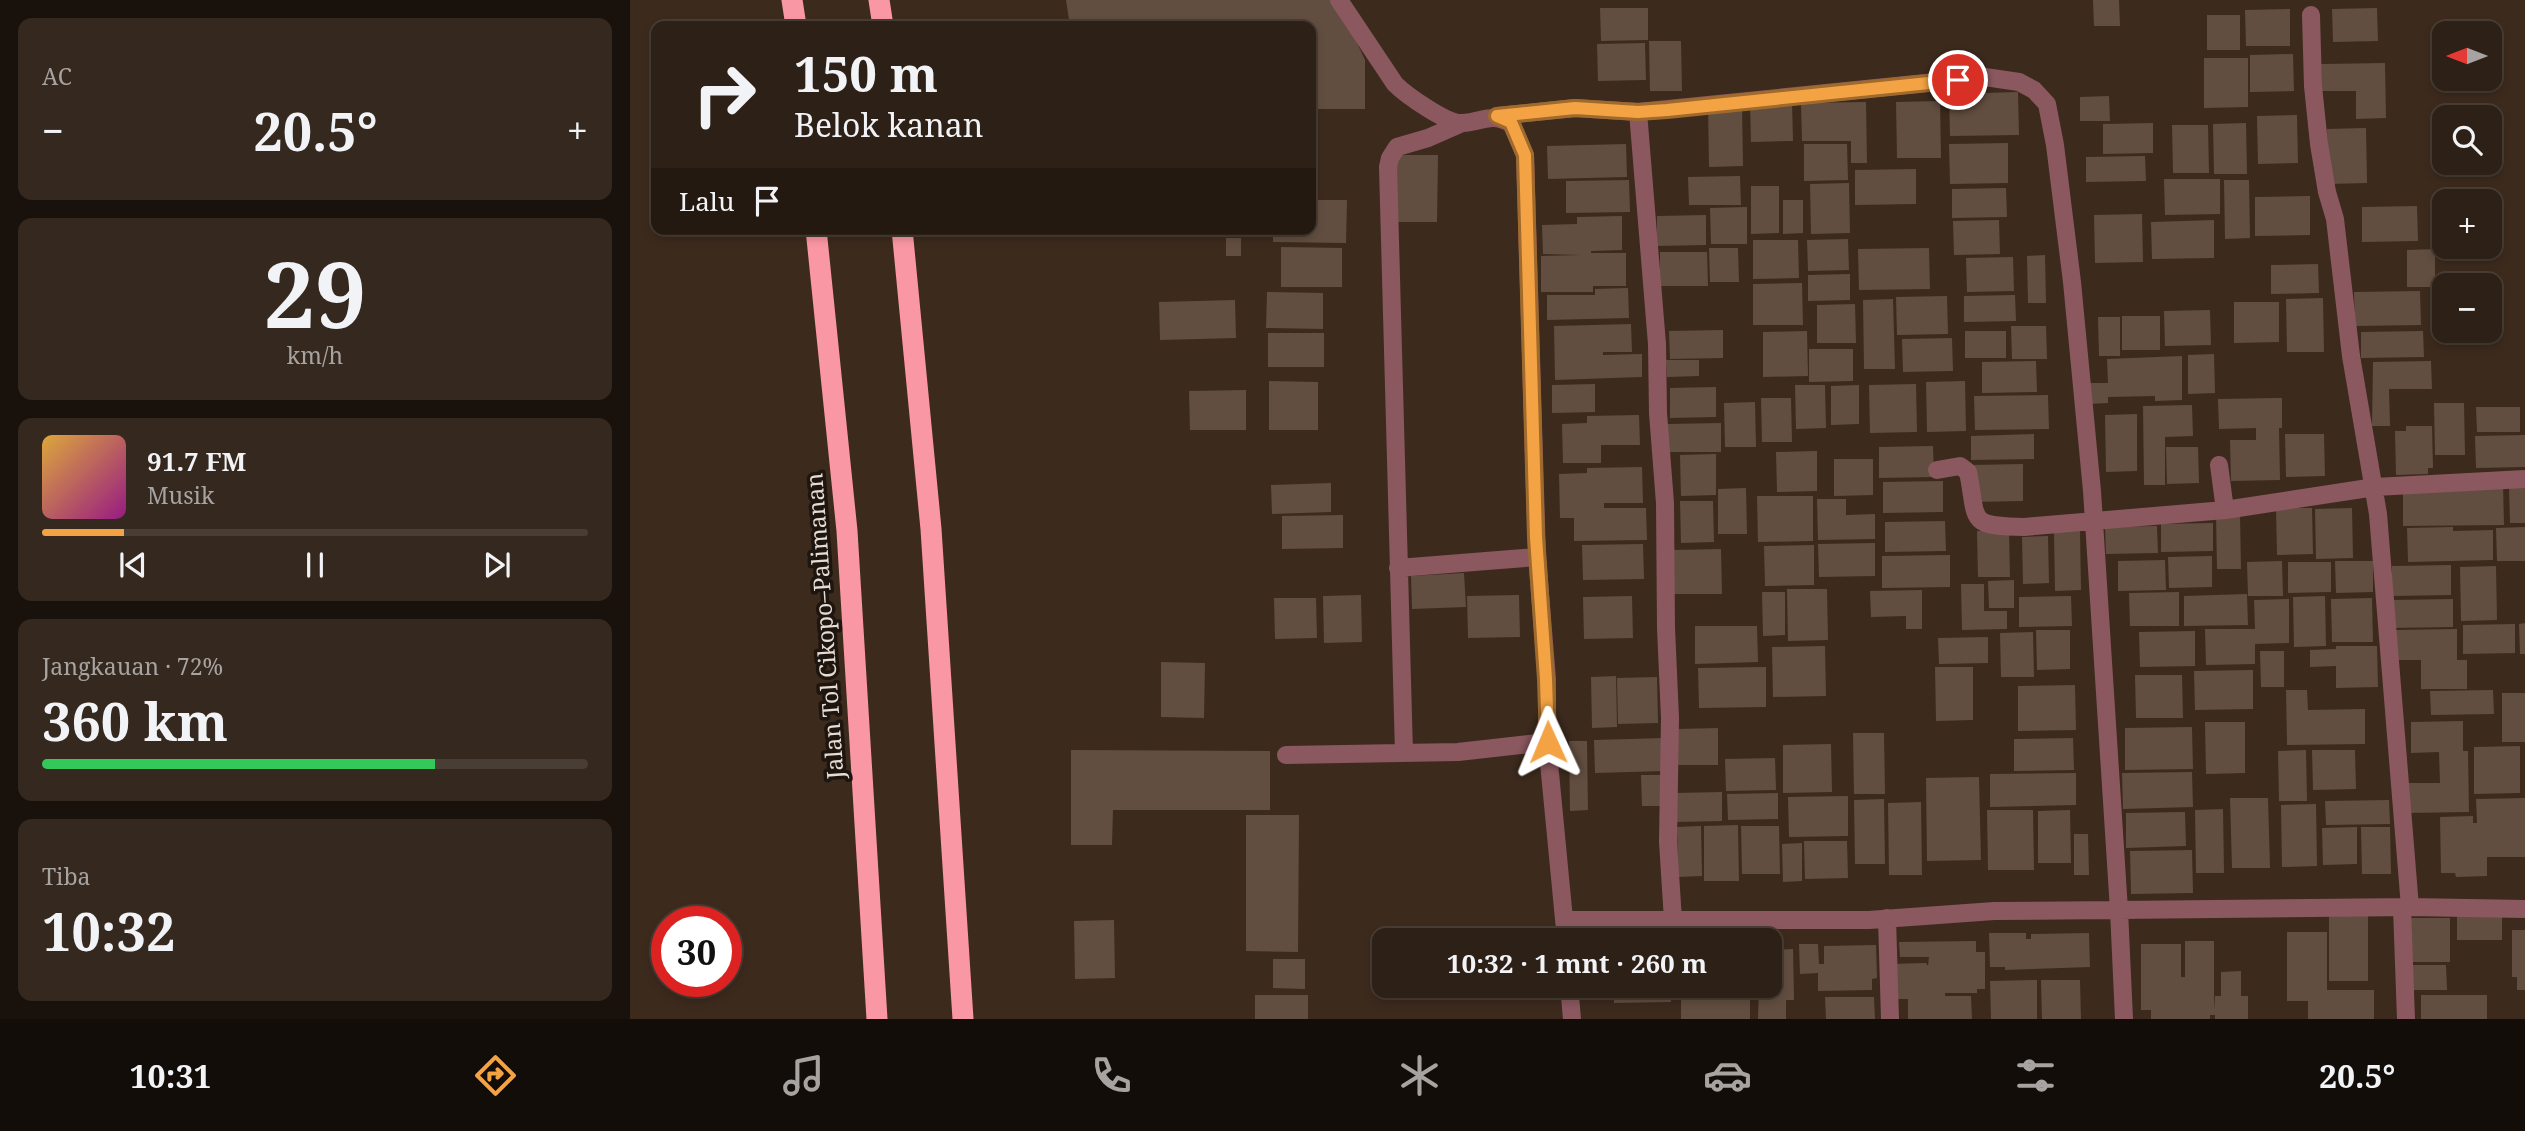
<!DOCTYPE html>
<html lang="id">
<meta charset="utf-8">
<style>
body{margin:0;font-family:"Noto Serif",serif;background:#35281f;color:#f1f3f6;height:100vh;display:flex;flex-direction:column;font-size:26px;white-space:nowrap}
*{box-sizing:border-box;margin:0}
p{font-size:23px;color:#a7a3a1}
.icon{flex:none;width:38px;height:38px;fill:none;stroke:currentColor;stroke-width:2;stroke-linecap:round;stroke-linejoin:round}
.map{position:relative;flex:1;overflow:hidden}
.details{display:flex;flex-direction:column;gap:18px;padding:18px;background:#19120c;width:630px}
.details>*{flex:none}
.hud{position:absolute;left:21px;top:21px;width:665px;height:214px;border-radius:14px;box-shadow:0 4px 10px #0003,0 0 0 2px #483e35;background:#2d2016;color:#f1f3f6;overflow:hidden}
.needle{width:46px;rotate:270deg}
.controls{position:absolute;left:1802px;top:21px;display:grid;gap:14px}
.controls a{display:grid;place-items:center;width:70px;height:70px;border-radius:14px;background:#2d2016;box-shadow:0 4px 10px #0003,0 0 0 2px #483e35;font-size:35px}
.speed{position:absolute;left:21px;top:906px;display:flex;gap:14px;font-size:35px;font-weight:700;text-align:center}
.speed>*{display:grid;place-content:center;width:91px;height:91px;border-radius:50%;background:#2d2016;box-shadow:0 4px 10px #0003,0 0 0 2px #483e35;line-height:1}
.speed .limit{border:10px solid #d22;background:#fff;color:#111}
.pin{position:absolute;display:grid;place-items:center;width:60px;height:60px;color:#fff;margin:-30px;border:4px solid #fff;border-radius:50%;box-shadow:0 2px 7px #0007}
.me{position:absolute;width:77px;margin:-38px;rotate:359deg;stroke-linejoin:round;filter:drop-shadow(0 0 5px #0008)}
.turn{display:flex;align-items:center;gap:24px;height:147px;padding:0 28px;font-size:32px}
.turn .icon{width:91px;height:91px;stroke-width:2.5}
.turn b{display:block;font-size:49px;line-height:60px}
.then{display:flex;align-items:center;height:66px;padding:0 28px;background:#0003;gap:14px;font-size:26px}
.big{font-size:52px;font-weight:700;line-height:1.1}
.details .tile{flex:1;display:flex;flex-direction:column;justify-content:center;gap:10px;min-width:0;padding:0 24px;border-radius:14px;background:#35281f}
.details .dial{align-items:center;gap:0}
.dial b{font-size:91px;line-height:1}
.song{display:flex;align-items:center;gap:21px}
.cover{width:84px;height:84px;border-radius:10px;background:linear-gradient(135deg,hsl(40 70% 55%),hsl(310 70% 35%))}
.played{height:7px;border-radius:4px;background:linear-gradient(90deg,#f4a344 15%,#483e35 15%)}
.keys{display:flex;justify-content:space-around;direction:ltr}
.heat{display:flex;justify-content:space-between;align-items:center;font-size:38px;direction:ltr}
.charge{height:10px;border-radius:5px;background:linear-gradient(90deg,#34c759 72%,#483e35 0)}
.trip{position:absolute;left:742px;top:928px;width:410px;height:70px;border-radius:14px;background:#2d2016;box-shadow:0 4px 10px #0003,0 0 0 2px #483e35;font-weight:700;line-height:70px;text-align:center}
.tab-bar{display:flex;height:112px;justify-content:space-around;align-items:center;background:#120d09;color:#a7a3a1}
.tab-bar .icon{width:49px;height:49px}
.tab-bar .selected{color:#f4a344}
.tab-bar b{font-size:32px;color:#f1f3f6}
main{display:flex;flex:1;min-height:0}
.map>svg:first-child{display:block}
</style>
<main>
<section class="details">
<div class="tile"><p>AC</p>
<div class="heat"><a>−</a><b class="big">20.5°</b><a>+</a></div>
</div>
<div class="tile dial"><b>29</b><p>km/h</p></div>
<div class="tile">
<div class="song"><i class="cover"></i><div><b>91.7 FM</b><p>Musik</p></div></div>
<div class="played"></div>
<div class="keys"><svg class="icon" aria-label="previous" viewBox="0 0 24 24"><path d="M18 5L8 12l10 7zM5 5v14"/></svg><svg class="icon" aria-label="pause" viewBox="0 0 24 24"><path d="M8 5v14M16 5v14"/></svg><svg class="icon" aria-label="next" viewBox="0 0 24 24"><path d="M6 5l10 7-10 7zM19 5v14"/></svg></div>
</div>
<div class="tile"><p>Jangkauan · 72%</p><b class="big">360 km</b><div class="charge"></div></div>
<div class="tile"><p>Tiba</p><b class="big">10:32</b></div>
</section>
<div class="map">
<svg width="1895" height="1019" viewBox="0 0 1895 1019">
<rect width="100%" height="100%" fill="#3c2a1d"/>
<path fill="#624e40" d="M436,0H707L735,60V109H681V26H440Z
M1463,0H1489L1490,26H1464Z
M970,8H1018V40L971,41Z
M1747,8L1748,41L1703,42L1702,9Z
M1660,9V46H1616L1615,10Z
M1577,15H1610V50H1577Z
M1019,41H1051L1052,91H1020Z
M1015,43L1016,80L968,81L967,44Z
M1663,54L1664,91L1620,92V55Z
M1574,58H1618V107L1574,108Z
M1755,63L1756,118L1726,119V91H1692L1691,64Z
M1388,92L1389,135L1320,136L1319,94Z
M1479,96L1480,121H1450V97Z
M1310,101L1311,158H1267L1266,102Z
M1162,102L1163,141L1121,142L1120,103Z
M1236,102L1237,163H1221V141H1172L1171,103Z
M1078,105H1112L1113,166L1079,167Z
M1667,115L1668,163L1628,164L1627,116Z
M1523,123V153L1473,154V124Z
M1616,123L1617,174H1584L1583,124Z
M1542,125H1578L1579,173H1543Z
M1736,128L1737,183L1698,184L1697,129Z
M1378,143V183L1320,184L1319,144Z
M996,144L997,177L918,179L917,146Z
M1174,144H1217L1218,180L1174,181Z
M766,155H808L807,222H765Z
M1515,156L1516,181L1456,182V157Z
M1286,169V204L1225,205V170Z
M1110,176L1111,205H1059L1058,177Z
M1534,179H1590V214L1535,215Z
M999,180L1000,212L936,213V181Z
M1594,180H1619L1620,238L1595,239Z
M1219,183L1220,233L1181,234L1180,184Z
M1121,186H1149V233L1121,234Z
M1376,188L1377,217L1322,218V189Z
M1680,196V235L1625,236V197Z
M681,200H717L716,243L643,242V229H681Z
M1153,200H1173V233L1153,234Z
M1787,206L1788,241L1732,242V207Z
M1117,207V244H1081L1080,208Z
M1512,214L1513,262L1465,263L1464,215Z
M1076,215V245L1027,246V216Z
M992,216V250L961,251V253H996V286H963V292H911V256L951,255L913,254L912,225L947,224V217Z
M1369,220L1370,254L1324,255L1323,221Z
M1584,220V258L1522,259L1521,222Z
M596,238H611V256H596Z
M1218,239L1219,270L1178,271L1177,240Z
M1123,240H1168L1169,278L1123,279Z
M651,247L712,248V287H651Z
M1079,248H1108L1109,282H1080Z
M1299,248L1300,289L1229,290L1228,249Z
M1805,249V287H1777V250Z
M1030,252H1077L1078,286H1030Z
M1415,255L1416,303H1398L1397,256Z
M1383,257L1384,291L1337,292L1336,258Z
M1688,264L1689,293L1641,294V265Z
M1220,274V300L1178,301V275Z
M1172,283L1173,325H1123V284Z
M998,288L999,318L917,320V295H965V289Z
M1790,291L1791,325L1725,326L1724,292Z
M637,292L693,293V329L636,328Z
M1385,295L1386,321L1334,322V296Z
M1317,296L1318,334L1267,335L1266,297Z
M1693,298L1694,352H1657L1656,299Z
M1263,299L1265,369H1234L1233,300Z
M605,300L606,338L530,340L529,302Z
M1604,302H1649V342L1604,343Z
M1225,304L1226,343H1187V305Z
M1580,310L1581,345L1535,346L1534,311Z
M1492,316H1530V350H1492Z
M1468,317H1490V356H1469Z
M1001,324L1002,352H973V355L1012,354V377L925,380L924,326Z
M1381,326H1416L1417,359H1382Z
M1093,330V358L1040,359L1039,331Z
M1177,331L1178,376L1133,377V332Z
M1335,331H1376V358H1335Z
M1793,331L1794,357L1731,358V332Z
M638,333H694V367H638Z
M1322,338L1323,371L1273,372L1272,339Z
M1179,349H1223V381L1179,382Z
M1584,354L1585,393L1558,394V355Z
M1552,356V400L1525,401V396L1478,397V403L1459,404L1458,383H1478L1477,359Z
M1036,360H1069V376L1037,377Z
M1406,361L1407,392L1352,393V362Z
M1801,361L1802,389H1759L1760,426H1742L1743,362Z
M639,381L688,382V430H639Z
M1335,381L1336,431L1297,432L1296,382Z
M965,384V412L922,413V385Z
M1286,384L1287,432L1240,433L1239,385Z
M1165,385H1195L1196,428L1166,429Z
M1229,385V424L1201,425V386Z
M1086,387V417L1040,418V388Z
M616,390V430H560L559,391Z
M1418,395L1419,429L1345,430L1344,396Z
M1131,398H1161L1162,442H1132Z
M1648,398H1652V428H1649L1650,480L1601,481L1600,440H1626V428L1589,429L1588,399Z
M1125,402L1126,447H1095L1094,403Z
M1804,403H1834L1835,455H1805Z
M1562,405L1563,436L1535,437V485H1514L1513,406Z
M1846,407H1890V432H1847Z
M1507,414V471L1476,472L1475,415Z
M1009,415L1010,445H971V463H933L932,424L957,423V416Z
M1091,423V452H1038V424Z
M1776,426H1802L1803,468H1798V474L1766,475L1765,431H1776Z
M1404,434V459L1341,460V436Z
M1655,434H1694L1695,476L1656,477Z
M1895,435V467L1846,468L1845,436Z
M1303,446L1304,477L1249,478V447Z
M1536,447H1568L1569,483L1537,484Z
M1187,451V491L1147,492L1146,452Z
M1086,454V495L1051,496L1050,455Z
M1204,459H1243V495L1204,496Z
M1393,464V501L1343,502L1342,465Z
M1012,467L1013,503H974V508H1016L1017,540L944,541V518H930L929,474L957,473V468Z
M1313,481V512L1253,513V482Z
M701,483V512L642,514L641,485Z
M1873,484L1874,525L1773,526V488Z
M1879,486H1895V523H1880Z
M1116,488L1117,534H1088V489Z
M1127,496H1183V541L1128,542Z
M1187,499H1216V515L1245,514V539L1188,540Z
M1050,501H1083L1084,542L1051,543Z
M1646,508H1682L1683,554L1647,555Z
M1722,508L1723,558L1686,559L1685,509Z
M1586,514H1610L1611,569H1587Z
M713,515V548L652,549V516Z
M1315,521L1316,551L1255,552V522Z
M1583,523V551L1531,552V524Z
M1527,526L1528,553L1476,554L1475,527Z
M1823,527V531L1863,530V560L1778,562L1777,528Z
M1895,527V561H1867L1866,528Z
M1379,530L1380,577H1348L1347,531Z
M1450,531L1451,590L1425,591L1424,532Z
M1418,536L1419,583L1393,584L1392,537Z
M1245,543V576L1189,577L1188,544Z
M1013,544L1014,579L953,580L952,545Z
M1184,545V585L1135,586L1134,546Z
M1091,549L1092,594H1043L1042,550Z
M1320,555V587L1252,588V556Z
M1582,556V587L1539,588L1538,557Z
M1535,560L1536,590L1488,591V561Z
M1652,561L1653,596H1618L1617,562Z
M1705,561H1743V592L1706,593Z
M1658,562H1701V592L1658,593Z
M1821,565V595L1762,596V566Z
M1866,566L1867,620L1831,621L1830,567Z
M834,573L836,607L782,609L781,576Z
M1384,580V608H1359L1358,581Z
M1331,584H1354V611H1377V629L1332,630Z
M1157,589H1197L1198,640L1158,641Z
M1292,590V629H1276V616L1241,617L1240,591Z
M1132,592H1155V635L1133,636Z
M1549,592V626H1500L1499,593Z
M1617,594L1618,625L1554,626V596Z
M731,595L732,642L694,643L693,596Z
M889,595L890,637L838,638L837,596Z
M1002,596L1003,638L954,639L953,597Z
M1441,596L1442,626L1389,627V597Z
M1695,596L1696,646L1664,647L1663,597Z
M644,598H686L687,638L645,639Z
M1742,598L1743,642H1702L1701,599Z
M1659,599V643L1625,644V664L1576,665L1575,629H1625L1624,600Z
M1823,599V627L1761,628V600Z
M1895,623V654H1890L1889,624Z
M1885,624V653L1833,654V625Z
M1065,626H1127L1128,662L1065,664Z
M1827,629V660H1837V689H1791V660H1764V630Z
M1406,630H1440V669L1407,670Z
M1565,631V666L1510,667L1509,632Z
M1403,632L1404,677H1371L1370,633Z
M1358,637V663L1309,664L1308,638Z
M1195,646L1196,696L1143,697L1142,647Z
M1706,646H1747L1748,687L1706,688V666L1680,667V650L1706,649Z
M1630,651H1654V687H1631Z
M531,662L575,663L574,718L531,717Z
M1136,667V707L1069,708L1068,668Z
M1305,667H1343V720L1306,721Z
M1623,670V709L1565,710L1564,671Z
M1505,675H1552L1553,718H1506Z
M986,676L987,727L962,728L961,677Z
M1027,677L1028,723L988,724L987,678Z
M1445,685L1446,730L1388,731V686Z
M1656,690H1677L1678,710L1735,709V744L1657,745Z
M1863,690L1864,714L1801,715L1800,691Z
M1872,693H1895V742H1872Z
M1833,721V751H1838L1839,812L1776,813L1775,783H1810L1809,752L1781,753V722Z
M1575,722H1615V773L1576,774Z
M1562,727L1563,769L1495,770V728Z
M1088,728V765H1047V729Z
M1223,733H1254L1255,794H1224Z
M1034,738V771L965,773L964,740Z
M1443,738L1444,770L1384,771V739Z
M939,741H957L958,810L940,811Z
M1201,744L1202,792L1153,793V745Z
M1890,746V793L1844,794V747Z
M441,750L640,751V810H483L482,845H441Z
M1676,750L1677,801H1649L1648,751Z
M1682,750H1725L1726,789L1683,790Z
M1145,758L1146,790L1096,791L1095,759Z
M1562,772L1563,807L1493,809L1492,773Z
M1446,773V805L1360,807V774Z
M1011,775H1037V806H1012Z
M1349,777L1351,860L1297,861L1296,778Z
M1092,792V821L1045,822V793Z
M1148,793V819L1098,820L1097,794Z
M1218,796V836L1159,837L1158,797Z
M1600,798H1638L1640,868H1602Z
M1895,798V857H1857V876L1826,877L1825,873H1811L1810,817L1843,816V823H1847L1846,799Z
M1254,799L1255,864H1225L1224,800Z
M1759,800L1760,824L1696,825L1695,801Z
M1291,802L1292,875H1259L1258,803Z
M1686,804L1687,866L1652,867L1651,805Z
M1593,809L1594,873H1566L1565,810Z
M1357,810H1403L1404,870H1358Z
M1440,810L1441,863H1408V811Z
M1555,812L1556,846L1496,848V813Z
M616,815H669L668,952L616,951Z
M1108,825L1109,881H1074V826Z
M1071,826L1072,876L1048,877L1047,827Z
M1111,826H1149L1150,874H1112Z
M1727,827V864L1693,865L1692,828Z
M1731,827H1760L1761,874H1732Z
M1444,834H1458L1459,875H1444Z
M1174,841H1217L1218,878L1175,879Z
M1172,843V881L1153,882L1152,844Z
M1562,850L1563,893L1501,894L1500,851Z
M1699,916H1738V981H1699Z
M1827,916H1872V940H1827Z
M1781,918H1820V962H1781Z
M484,920L485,978L445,979L444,921Z
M1882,930H1895V990H1887V977H1882Z
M1657,932H1697V990H1744V1019H1678V1001H1657Z
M1359,933H1396V939H1401V934L1459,933L1460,967L1375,970V967H1360Z
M1346,941V952H1355V989H1347V993H1315V996H1341L1342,1019H1278V999H1268L1260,964L1296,963L1298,966L1299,957H1270L1269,942Z
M1555,941H1584V1010L1585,996H1591V972L1611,971V996H1618V1019H1585V1015H1580V1019H1521V1010H1511V944H1551V977H1555Z
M1169,944H1188L1189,964H1194V946L1246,945L1247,978L1242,979V990L1188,991V973L1170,974Z
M1163,949L1164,1000H1156V1019H1128L1129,985H1139V950Z
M643,959H675V989L643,988Z
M1777,965H1816L1817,990H1777Z
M1407,980V1019H1361L1360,981Z
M1411,980H1450L1451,1019H1412Z
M984,985H1041V1002L984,1003Z
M1069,985H1111V992H1120V1019H1051V994L1070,993Z
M625,995H678V1019H625Z
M1791,995H1857V1019H1791Z
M1195,997H1244L1245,1019H1196Z"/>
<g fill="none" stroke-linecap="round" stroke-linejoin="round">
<path stroke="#8b585f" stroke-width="18" d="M709,0L765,84C776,95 817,124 832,123C854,122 859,112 881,123L895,155L907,557L917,679V742L936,940
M1681,15L1683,86L1689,144L1697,192L1705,219L1721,356L1748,514L1780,907
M867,116L945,108L1008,112
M1589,465L1595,510
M1307,470L1330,466L1338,472C1348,521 1336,526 1394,527L1595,510L1745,487L1895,479
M768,568L907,557
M774,753L758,167L760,158L767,147L798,138L830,124
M656,755L828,752L917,742
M1772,908L1776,1019
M1257,918L1260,1019
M935,920H1239L1364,911L1489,910L1462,491L1442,282L1425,145L1417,104L1404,90L1389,82L1355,77L1008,112L1027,344L1028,413L1035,503L1036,628L1040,718L1038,842L1043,920
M939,985L942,1019
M1494,1019L1489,910L1780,907L1895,909"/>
<path stroke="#fa97a4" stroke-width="21" d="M162,0L166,26
M249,0L253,26
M186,229L217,531L247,1019
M272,229L301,529L333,1019"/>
</g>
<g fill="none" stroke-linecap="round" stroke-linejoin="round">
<defs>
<path id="route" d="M918,742L916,679L906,537L895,155L881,122L867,116L945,108L1008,112L1037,110L1328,80"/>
</defs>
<use href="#route" stroke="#9f6a2c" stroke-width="18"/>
<use href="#route" stroke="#f4a344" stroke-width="12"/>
</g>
<g text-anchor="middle" stroke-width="7" stroke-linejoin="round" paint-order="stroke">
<g font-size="23" fill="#e7dbd2" stroke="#1d150f">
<text transform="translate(195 626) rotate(-94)" y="8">Jalan Tol Cikopo–Palimanan</text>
</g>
</g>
</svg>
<div class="controls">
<a><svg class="needle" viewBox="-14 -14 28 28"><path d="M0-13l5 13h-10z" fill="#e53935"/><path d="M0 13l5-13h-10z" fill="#a7a3a1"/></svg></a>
<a><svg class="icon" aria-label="search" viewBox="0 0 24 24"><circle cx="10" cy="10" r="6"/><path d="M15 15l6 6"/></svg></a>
<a>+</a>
<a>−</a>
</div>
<div class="speed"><div class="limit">30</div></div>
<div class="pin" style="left:1328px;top:80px;background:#d93025"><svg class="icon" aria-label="arrive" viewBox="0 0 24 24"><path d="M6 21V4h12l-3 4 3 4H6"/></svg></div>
<svg class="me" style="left:918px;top:742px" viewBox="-20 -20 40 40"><path d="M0-17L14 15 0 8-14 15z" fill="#f4a344" stroke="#fff" stroke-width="4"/></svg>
<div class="trip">10:32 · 1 mnt · 260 m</div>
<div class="hud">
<div class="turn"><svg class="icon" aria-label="right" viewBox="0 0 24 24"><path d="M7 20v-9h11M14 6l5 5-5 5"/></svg><div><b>150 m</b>Belok kanan</div></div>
<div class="then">Lalu<svg class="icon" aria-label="arrive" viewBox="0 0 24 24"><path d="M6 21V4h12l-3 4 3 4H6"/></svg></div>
</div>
</div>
</main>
<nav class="tab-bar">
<b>10:31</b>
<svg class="icon selected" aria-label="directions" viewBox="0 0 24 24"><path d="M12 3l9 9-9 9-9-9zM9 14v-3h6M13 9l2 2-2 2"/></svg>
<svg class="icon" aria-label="music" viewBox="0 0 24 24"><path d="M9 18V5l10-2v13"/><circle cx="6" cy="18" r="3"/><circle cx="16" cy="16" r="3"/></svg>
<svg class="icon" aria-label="phone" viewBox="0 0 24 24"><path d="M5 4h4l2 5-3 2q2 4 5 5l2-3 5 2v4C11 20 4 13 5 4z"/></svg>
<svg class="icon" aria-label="climate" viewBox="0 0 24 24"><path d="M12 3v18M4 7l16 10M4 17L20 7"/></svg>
<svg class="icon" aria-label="car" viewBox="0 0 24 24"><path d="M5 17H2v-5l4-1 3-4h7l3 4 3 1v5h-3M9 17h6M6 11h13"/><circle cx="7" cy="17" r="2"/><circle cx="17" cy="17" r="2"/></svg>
<svg class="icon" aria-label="filters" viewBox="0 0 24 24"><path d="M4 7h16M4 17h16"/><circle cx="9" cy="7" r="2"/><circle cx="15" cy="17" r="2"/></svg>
<b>20.5°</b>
</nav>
